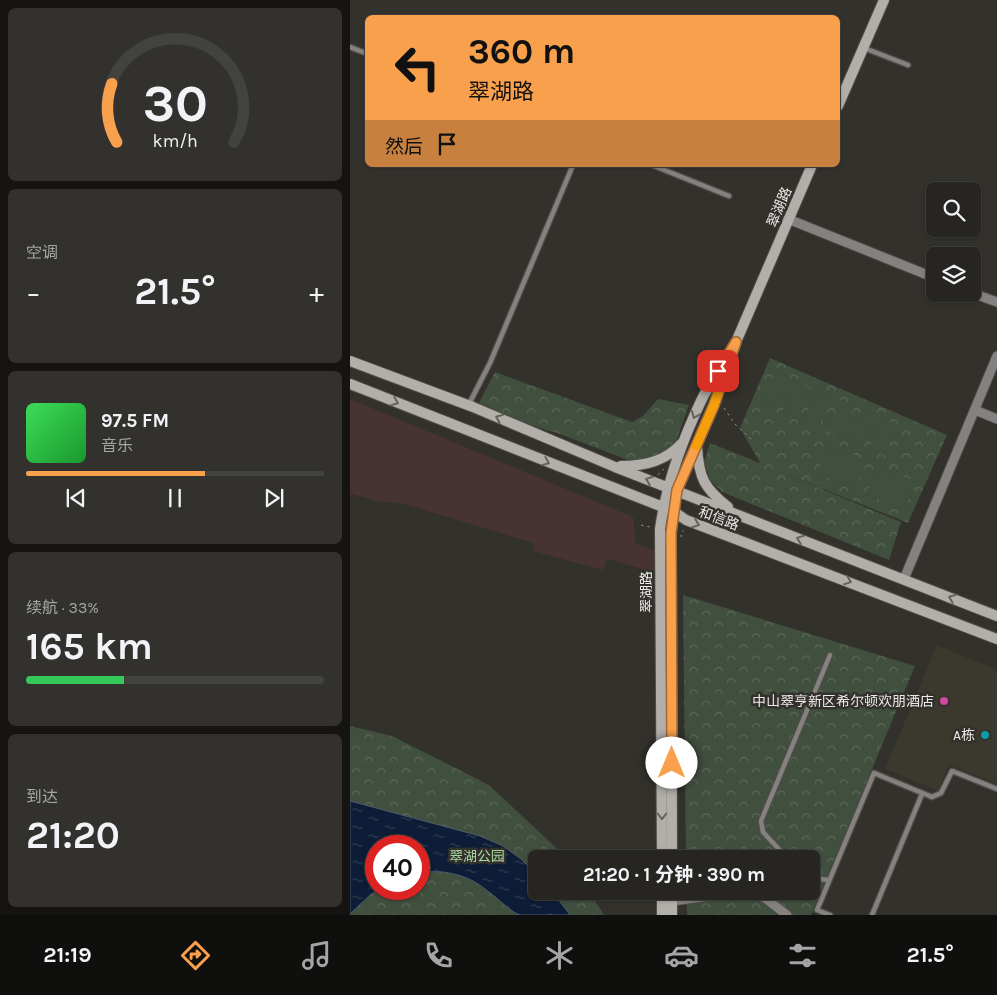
<!DOCTYPE html>
<html lang="zh">
<meta charset="utf-8">
<style>
body{margin:0;font-family:Karla,"Noto Sans SC",sans-serif;background:#32312e;color:#f1f3f6;height:100vh;display:flex;flex-direction:column;font-size:19px;white-space:nowrap}
*{box-sizing:border-box;margin:0}
p{font-size:16px;color:#a4a5a5}
.icon{flex:none;width:28px;height:28px;fill:none;stroke:currentColor;stroke-width:2;stroke-linecap:round;stroke-linejoin:round}
.map{position:relative;flex:1;overflow:hidden}
.details{display:flex;flex-direction:column;gap:8px;padding:8px;background:#151412;width:350px}
.details>*{flex:none}
.guide{position:absolute;left:15px;top:15px;width:475px;height:152px;border-radius:8px;box-shadow:0 1px 4px #0004,0 0 0 1px #42423f;background:#f9a04d;color:#111;overflow:hidden}
.tools{position:absolute;left:576px;top:182px;display:grid;gap:10px}
.tools a{display:grid;place-items:center;width:55px;height:55px;border-radius:8px;background:#262521;box-shadow:0 1px 4px #0004,0 0 0 1px #42423f;font-size:25px}
.speed{position:absolute;left:15px;top:835px;display:flex;gap:10px;font-size:25px;font-weight:700;text-align:center}
.speed>*{display:grid;place-content:center;width:65px;height:65px;border-radius:50%;background:#262521;box-shadow:0 1px 4px #0004,0 0 0 1px #42423f;line-height:1}
.speed .limit{border:8px solid #d22;background:#fff;color:#111}
.pin{position:absolute;display:grid;place-items:center;width:42px;height:42px;color:#fff;margin:-21px;border-radius:10px;box-shadow:0 2px 8px #0006}
.me{position:absolute;width:55px;margin:-28px;rotate:0deg;stroke-linejoin:round;filter:drop-shadow(0 0 4px #0008)}
.turn{display:flex;align-items:center;gap:18px;height:105px;padding:0 20px;font-size:22px}
.turn .icon{width:65px;height:65px;stroke-width:2.5}
.turn b{display:block;font-size:35px;line-height:42px}
.then{display:flex;align-items:center;height:48px;padding:0 20px;background:#0003;gap:10px;font-size:19px}
.big{font-size:38px;font-weight:700;line-height:1.1}
.details .tile{flex:1;display:flex;flex-direction:column;justify-content:center;gap:8px;min-width:0;padding:0 18px;border-radius:8px;background:#32312e}
.details .dial{align-items:center;gap:0}
.dial svg{height:130px;overflow:visible;fill:none;stroke:#42423f;stroke-width:7;stroke-linecap:round;text-anchor:middle}
.dial text{fill:#f1f3f6;stroke:none}
.song{display:flex;align-items:center;gap:15px}
.cover{width:60px;height:60px;border-radius:8px;background:linear-gradient(135deg,hsl(130 70% 55%),hsl(130 70% 35%))}
.played{height:5px;border-radius:2px;background:linear-gradient(90deg,#f9a04d 60%,#42423f 60%)}
.keys{display:flex;justify-content:space-around;direction:ltr}
.heat{display:flex;justify-content:space-between;align-items:center;font-size:28px;direction:ltr}
.charge{height:8px;border-radius:4px;background:linear-gradient(90deg,#34c759 33%,#42423f 0)}
.trip{position:absolute;left:178px;top:850px;width:292px;height:50px;border-radius:8px;background:#262521;box-shadow:0 1px 4px #0004,0 0 0 1px #42423f;font-weight:700;line-height:50px;text-align:center}
.tab-bar{display:flex;height:80px;justify-content:space-around;align-items:center;background:#0f0f0d;color:#a4a5a5}
.tab-bar .icon{width:35px;height:35px}
.tab-bar .current{color:#f9a04d}
.tab-bar b{font-size:22px;color:#f1f3f6}
main{display:flex;flex:1;min-height:0}
.map>svg:first-child{display:block}
</style>
<main>
<section class="details">
<div class="tile dial"><svg viewBox="0 0 100 80">
<path d="M14 69A42 42 0 1 1 86 69"/>
<path d="M14 69A42 42 0 0 1 11 33" stroke="#f9a04d"/>
<text x="50" y="56" font-size="32" font-weight="700">30</text>
<text x="50" y="72" font-size="11">km/h</text>
</svg></div>
<div class="tile"><p>空调</p>
<div class="heat"><a>−</a><b class="big">21.5°</b><a>+</a></div>
</div>
<div class="tile">
<div class="song"><i class="cover"></i><div><b>97.5 FM</b><p>音乐</p></div></div>
<div class="played"></div>
<div class="keys"><svg class="icon" aria-label="previous" viewBox="0 0 24 24"><path d="M18 5L8 12l10 7zM5 5v14"/></svg><svg class="icon" aria-label="pause" viewBox="0 0 24 24"><path d="M8 5v14M16 5v14"/></svg><svg class="icon" aria-label="next" viewBox="0 0 24 24"><path d="M6 5l10 7-10 7zM19 5v14"/></svg></div>
</div>
<div class="tile"><p>续航 · 33%</p><b class="big">165 km</b><div class="charge"></div></div>
<div class="tile"><p>到达</p><b class="big">21:20</b></div>
</section>
<div class="map">
<svg width="647" height="915" viewBox="0 0 647 915">
<defs>
<pattern id="park-crowns" width="20" height="18" patternUnits="userSpaceOnUse" patternTransform="scale(1.25)"><rect width="20" height="18" fill="#404f3e"/><path d="M2 6a3 3 0 1 1 6 0M12 15a3 3 0 1 1 6 0" fill="none" stroke="#5c685a"/></pattern>
<pattern id="water-ripples" width="26" height="14" patternUnits="userSpaceOnUse" patternTransform="scale(1.25)"><rect width="26" height="14" fill="#0d1d37"/><path d="M2 4q2-2 4 0t4 0M15 11q2-2 4 0t4 0" fill="none" stroke="#303e54"/></pattern>
</defs>
<rect width="100%" height="100%" fill="#33312c"/>
<path fill="#3b382d" d="M587,645L647,670V784L599,764L588,791L535,769Z"/>
<path fill="#483333" d="M0,399L283,517L286,544L306,551L304,572L257,559L253,570L183,551L184,543L51,503L31,502L2,494L0,498Z"/>
<path fill="url(#park-crowns)" fill-rule="evenodd" d="M420,358L597,435L558,523L431,472L551,522L539,560L372,492L361,481L354,463L360,443L410,463L390,428Z
M145,372L282,422L293,416L308,399L339,405L325,444L315,454L283,462L210,434L183,426L129,403Z
M333,595L565,666L461,915H337V891H461V859H336Z
M0,726L42,736L139,785L218,859H186V891H239L254,915H0ZM26,846H69V889H26Z"/>
<path fill="#404f3e" d="M425,371L440,377L427,408L412,401Z
M445,381L460,388L447,418L432,412Z
M466,390L481,397L468,427L453,421Z
M490,400L505,406L492,437L477,430Z
M512,409L526,415L514,446L499,440Z
M532,419L547,425L534,455L519,449Z
M479,445L517,461L505,489L467,473Z
M528,466L566,482L554,510L516,494Z"/>
<path fill="url(#water-ripples)" stroke="#4f5a6b" d="M0,801L130,836L153,846L171,859L186,874V891H202L220,915C212,915 175,915 169,915C160,911 144,895 135,889C117,874 91,869 69,873V846H26V889H30L20,895L0,914Z"/>
<g fill="none" stroke-linecap="round" stroke-linejoin="round">
<defs>
<path id="lane" d="M0,47L18,54
M514,48L558,65
M302,165L379,196
M119,404L140,363L223,165
M438,859L413,832L411,821L480,655
M461,878L479,880
M480,915L467,910L524,773L582,797L591,793L602,771L647,789
M522,915L572,794"/>
<path id="street" d="M438,219L585,278
M622,293L647,302
M625,410L647,419
M554,579L647,356
M315,902L396,891L415,898L437,915"/>
<path id="secondary" d="M488,106L534,0
M0,361L123,407L265,467L647,616
M0,384L323,511L336,520L647,639
M347,447C349,478 354,488 378,507
M271,466C295,466 316,461 332,443
M312,859L310,529C316,485 332,441 351,401C357,388 366,375 374,362
M322,859L321,533L327,490L364,405L386,342L462,165
M312,891V915
M322,891V915"/>
</defs>
<use href="#lane" stroke="#504e4a" stroke-width="7"/>
<use href="#street" stroke="#504e4a" stroke-width="11"/>
<use href="#secondary" stroke="#504e4a" stroke-width="12"/>
<path stroke="#918f8b" stroke-width="1" stroke-dasharray="2.5 4" stroke-linecap="butt" d="M374,408L385,424L402,440
M308,475L314,469
M291,525L300,527
M330,536H332L333,530"/>
<use href="#lane" stroke="#84817f" stroke-width="4.5"/>
<use href="#street" stroke="#84817f" stroke-width="9"/>
<use href="#secondary" stroke="#b2afab" stroke-width="10"/>
</g>
<defs><path id="oneway-chevron" d="M-2-3.5L2.5 0L-2 3.5" fill="none" stroke-width="1.6" stroke-linecap="round" stroke-linejoin="round" transform="scale(1.25)"/></defs>
<g stroke="#66635f">
<use href="#oneway-chevron" transform="translate(45 402) rotate(22)"/>
<use href="#oneway-chevron" transform="translate(345 415) rotate(112)"/>
<use href="#oneway-chevron" transform="translate(149 418) rotate(-158)"/>
<use href="#oneway-chevron" transform="translate(196 462) rotate(22)"/>
<use href="#oneway-chevron" transform="translate(299 480) rotate(-159)"/>
<use href="#oneway-chevron" transform="translate(346 524) rotate(21)"/>
<use href="#oneway-chevron" transform="translate(450 539) rotate(-159)"/>
<use href="#oneway-chevron" transform="translate(498 581) rotate(21)"/>
<use href="#oneway-chevron" transform="translate(602 598) rotate(-158)"/>
<use href="#oneway-chevron" transform="translate(312 816) rotate(90)"/>
</g>
<g fill="none" stroke-linecap="round" stroke-linejoin="round">
<defs>
<path id="route" d="M322,763L321,533L327,490L364,405L386,342L368,371"/>
</defs>
<use href="#route" stroke="#a26832" stroke-width="12"/>
<use href="#route" stroke="#f9a04d" stroke-width="9"/>
<path stroke="#f59e0b" stroke-width="9" d="M346,446L364,405L380,359"/>
</g>
<circle fill="#d1479c" stroke="#33312c" stroke-width="2" cx="594" cy="701" r="5"/>
<circle fill="#0f9aa8" stroke="#33312c" stroke-width="2" cx="635" cy="735" r="5"/>
<g text-anchor="middle" stroke-width="5" stroke-linejoin="round" paint-order="stroke">
<g font-size="14" fill="#eae9e5" stroke="#33312c">
<text transform="translate(429 207) rotate(-67)" y="5">翠湖路</text>
<text transform="translate(369 518) rotate(21)" y="5">和信路</text>
<text transform="translate(296 592) rotate(-90)" y="5">翠湖路</text>
</g>
<g font-size="14" fill="#eae9e5" stroke="#33312c" text-anchor="end">
<text x="584" y="706">中山翠亨新区希尔顿欢朋酒店</text>
<text x="625" y="740">A栋</text>
</g>
<g font-size="14" fill="#a7d5a2" stroke="#33312c">
<text x="127" y="861">翠湖公园</text>
</g>
</g>
</svg>
<div class="tools">
<a><svg class="icon" aria-label="search" viewBox="0 0 24 24"><circle cx="10" cy="10" r="6"/><path d="M15 15l6 6"/></svg></a>
<a><svg class="icon" aria-label="layers" viewBox="0 0 24 24"><path d="M12 4l9 5-9 5-9-5zM3 14l9 5 9-5"/></svg></a>
</div>
<div class="speed"><div class="limit">40</div></div>
<div class="pin" style="left:368px;top:371px;background:#d93025"><svg class="icon" aria-label="arrive" viewBox="0 0 24 24"><path d="M6 21V4h12l-3 4 3 4H6"/></svg></div>
<svg class="me" style="left:322px;top:763px" viewBox="-20 -20 40 40"><circle r="19" fill="#fff"/><path d="M0-13L10 11 0 6-10 11z" fill="#f9a04d"/></svg>
<div class="trip">21:20 · 1 分钟 · 390 m</div>
<div class="guide">
<div class="turn"><svg class="icon" aria-label="left" viewBox="0 0 24 24"><path d="M17 20v-9H6M10 6l-5 5 5 5"/></svg><div><b>360 m</b>翠湖路</div></div>
<div class="then">然后<svg class="icon" aria-label="arrive" viewBox="0 0 24 24"><path d="M6 21V4h12l-3 4 3 4H6"/></svg></div>
</div>
</div>
</main>
<nav class="tab-bar">
<b>21:19</b>
<svg class="icon current" aria-label="directions" viewBox="0 0 24 24"><path d="M12 3l9 9-9 9-9-9zM9 14v-3h6M13 9l2 2-2 2"/></svg>
<svg class="icon" aria-label="music" viewBox="0 0 24 24"><path d="M9 18V5l10-2v13"/><circle cx="6" cy="18" r="3"/><circle cx="16" cy="16" r="3"/></svg>
<svg class="icon" aria-label="phone" viewBox="0 0 24 24"><path d="M5 4h4l2 5-3 2q2 4 5 5l2-3 5 2v4C11 20 4 13 5 4z"/></svg>
<svg class="icon" aria-label="climate" viewBox="0 0 24 24"><path d="M12 3v18M4 7l16 10M4 17L20 7"/></svg>
<svg class="icon" aria-label="car" viewBox="0 0 24 24"><path d="M5 17H2v-5l4-1 3-4h7l3 4 3 1v5h-3M9 17h6M6 11h13"/><circle cx="7" cy="17" r="2"/><circle cx="17" cy="17" r="2"/></svg>
<svg class="icon" aria-label="filters" viewBox="0 0 24 24"><path d="M4 7h16M4 17h16"/><circle cx="9" cy="7" r="2"/><circle cx="15" cy="17" r="2"/></svg>
<b>21.5°</b>
</nav>
